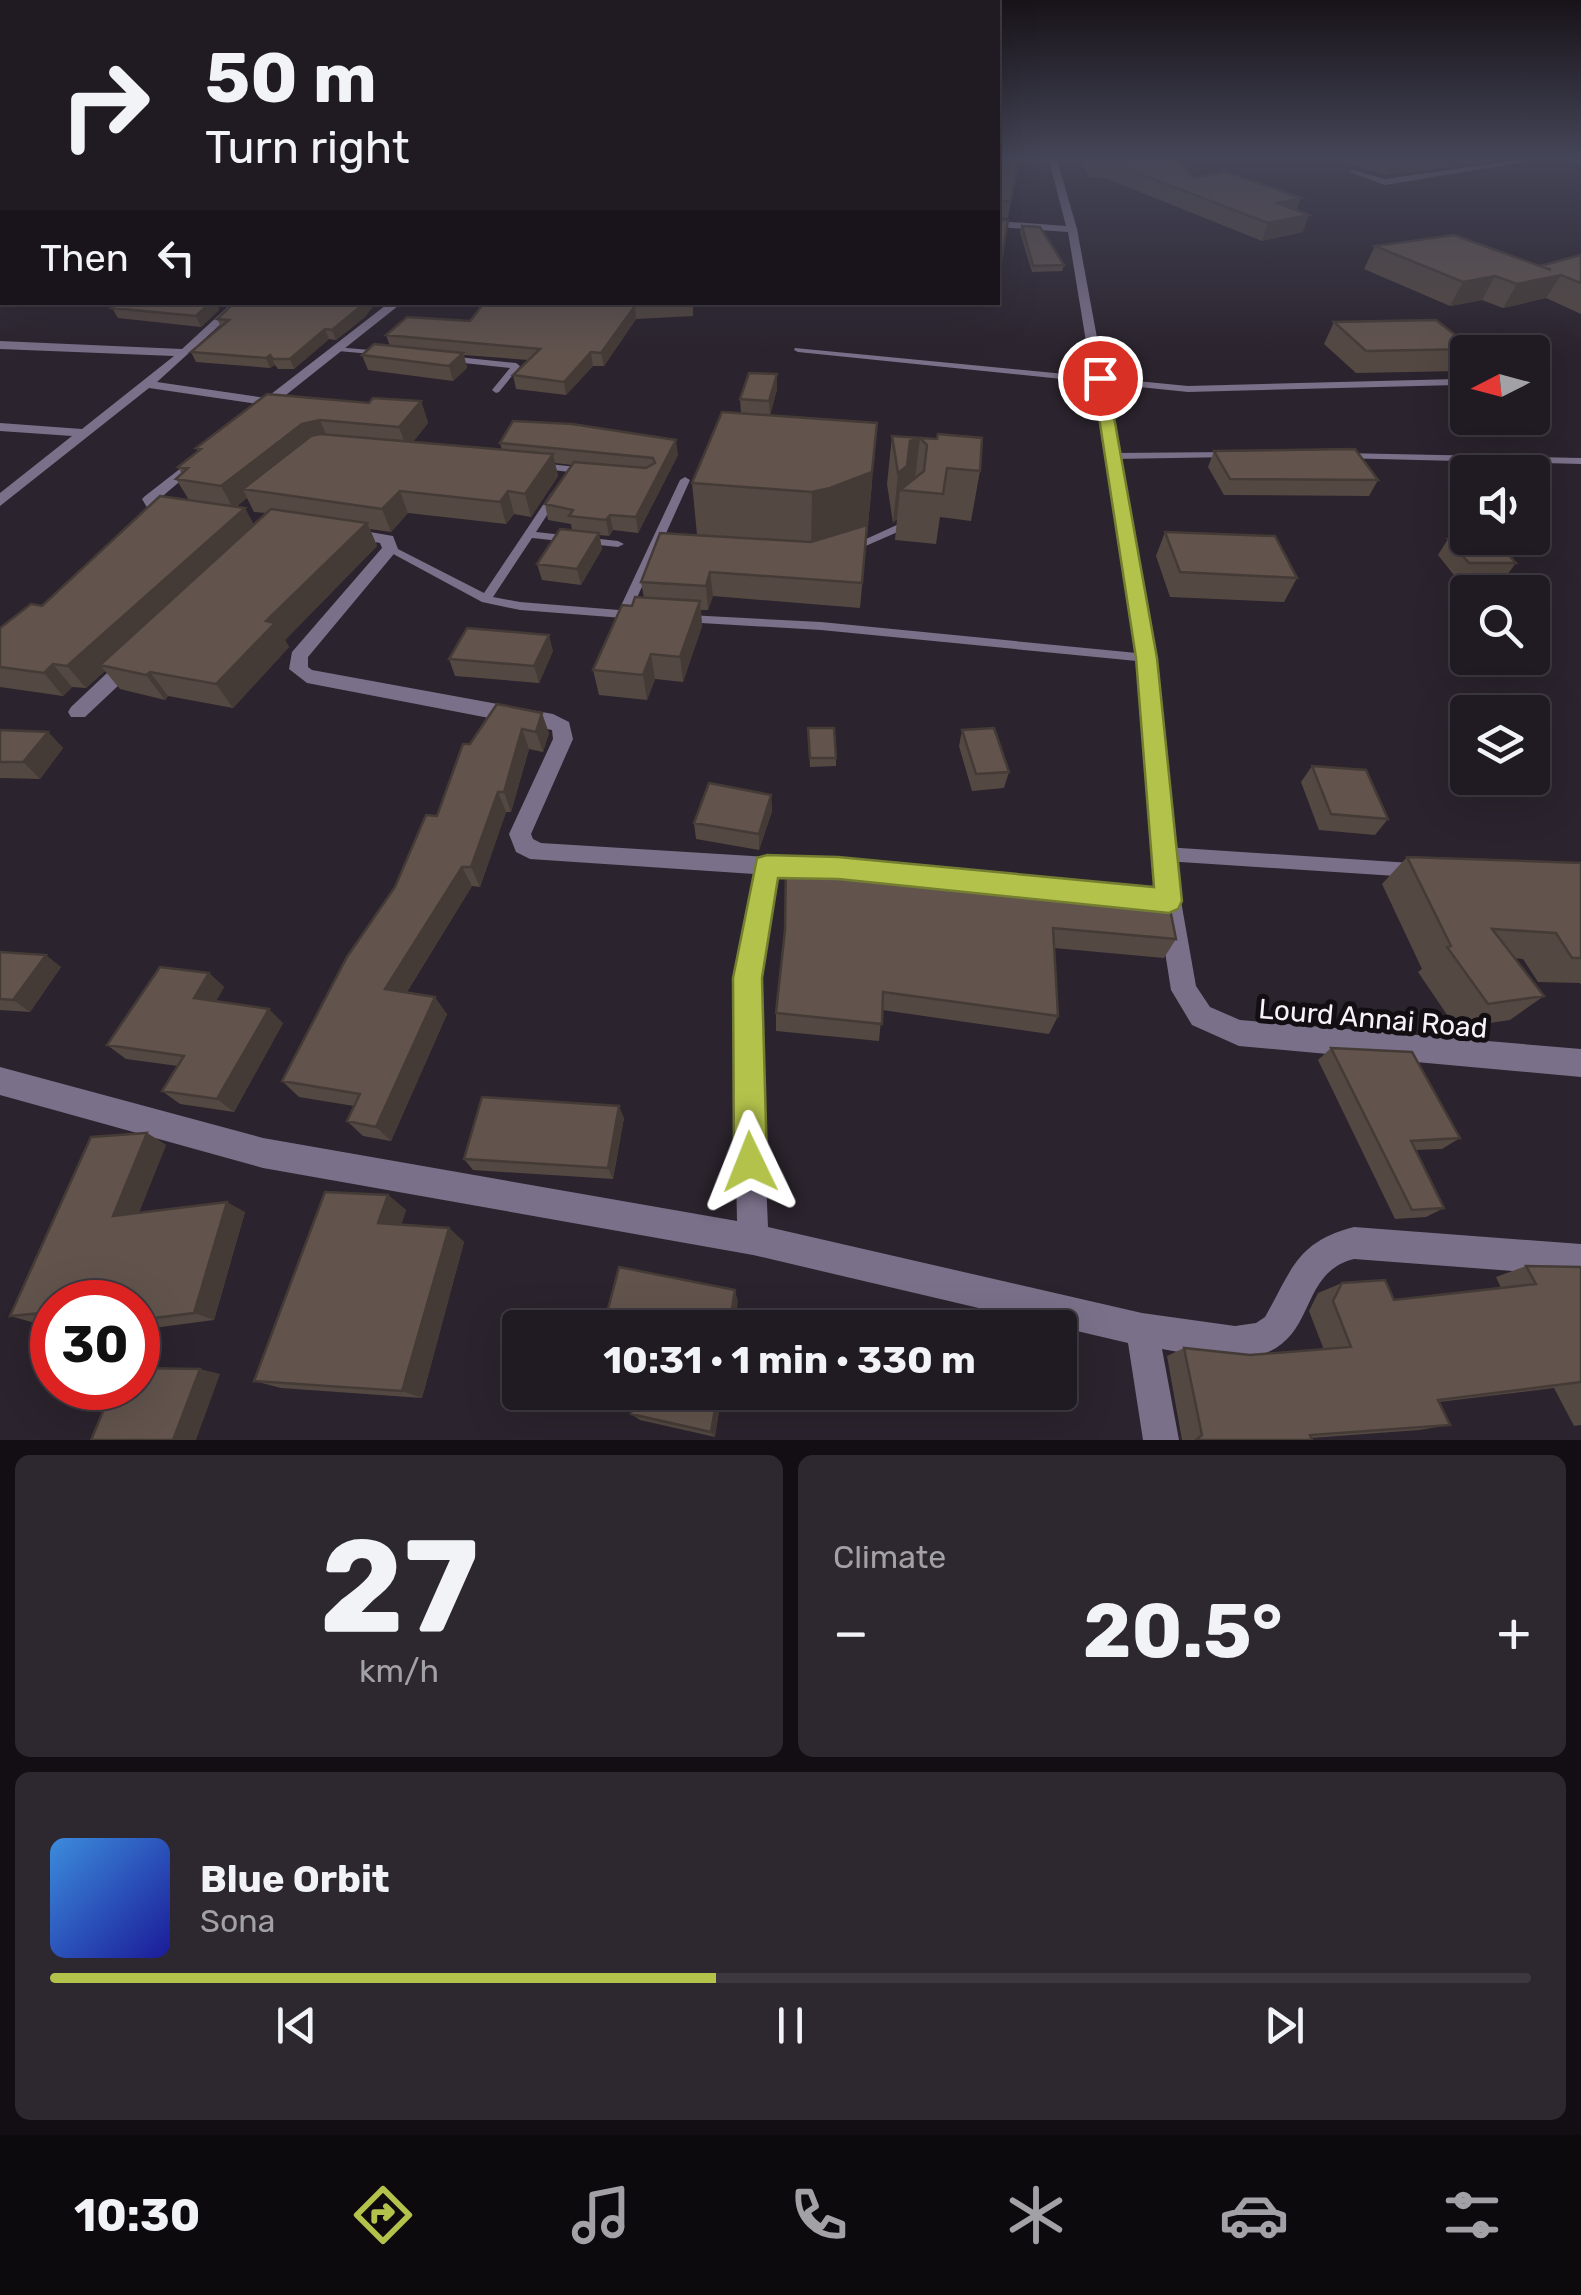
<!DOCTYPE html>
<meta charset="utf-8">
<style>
body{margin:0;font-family:Rubik,sans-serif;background:#2d272f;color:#f1f3f6;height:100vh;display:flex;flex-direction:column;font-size:38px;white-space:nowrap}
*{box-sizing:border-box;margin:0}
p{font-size:32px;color:#a2a1a5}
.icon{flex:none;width:55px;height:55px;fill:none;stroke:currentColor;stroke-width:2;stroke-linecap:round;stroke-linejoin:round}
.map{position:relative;height:1440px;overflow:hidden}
.sheet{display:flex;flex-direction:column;gap:15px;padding:15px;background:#120e13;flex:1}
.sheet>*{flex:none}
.banner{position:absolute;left:0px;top:0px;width:1000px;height:305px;box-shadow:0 10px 40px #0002,0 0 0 2px #3d3840;background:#201a22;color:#f1f3f6;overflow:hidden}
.needle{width:65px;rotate:264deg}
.tools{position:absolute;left:1450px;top:335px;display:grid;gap:20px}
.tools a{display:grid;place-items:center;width:100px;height:100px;border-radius:10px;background:#201a22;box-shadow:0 10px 40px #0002,0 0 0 2px #3d3840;font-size:50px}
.speed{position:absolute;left:30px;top:1280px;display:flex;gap:20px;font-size:50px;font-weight:700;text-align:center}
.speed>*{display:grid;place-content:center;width:130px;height:130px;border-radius:50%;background:#201a22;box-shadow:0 10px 40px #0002,0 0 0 2px #3d3840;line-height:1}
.speed .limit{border:15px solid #d22;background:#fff;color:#111}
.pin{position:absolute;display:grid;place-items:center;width:85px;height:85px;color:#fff;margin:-42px;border:5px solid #fff;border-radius:50%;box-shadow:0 2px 10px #0007}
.me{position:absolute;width:110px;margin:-55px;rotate:358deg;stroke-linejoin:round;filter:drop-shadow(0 0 8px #0008)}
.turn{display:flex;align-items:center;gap:35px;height:210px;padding:0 40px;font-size:45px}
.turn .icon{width:130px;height:130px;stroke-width:2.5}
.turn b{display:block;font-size:70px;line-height:85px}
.then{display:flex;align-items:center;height:95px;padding:0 40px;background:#0003;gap:20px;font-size:38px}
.big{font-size:75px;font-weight:700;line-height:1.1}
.sheet .tile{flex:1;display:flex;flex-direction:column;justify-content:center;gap:15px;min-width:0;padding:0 35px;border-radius:15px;background:#2d272f}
.sheet .dial{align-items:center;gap:0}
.dial b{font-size:130px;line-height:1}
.song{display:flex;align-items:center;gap:30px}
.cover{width:120px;height:120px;border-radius:15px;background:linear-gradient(135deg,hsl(210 70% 55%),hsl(240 70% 35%))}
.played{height:10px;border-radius:5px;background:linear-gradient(90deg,#b3c24b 45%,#3d3840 45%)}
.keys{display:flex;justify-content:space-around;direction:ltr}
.heat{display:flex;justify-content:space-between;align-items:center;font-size:55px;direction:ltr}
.sheet .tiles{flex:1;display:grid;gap:15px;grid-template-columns:1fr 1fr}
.tile:last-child{grid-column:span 2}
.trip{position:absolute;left:502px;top:1310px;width:575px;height:100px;border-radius:10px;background:#201a22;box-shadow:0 10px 40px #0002,0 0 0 2px #3d3840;font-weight:700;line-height:100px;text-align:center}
.tabs{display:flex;height:160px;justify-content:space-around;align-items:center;background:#0d0a0e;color:#a2a1a5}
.tabs .icon{width:70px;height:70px}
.tabs .on{color:#b3c24b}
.tabs b{font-size:45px;color:#f1f3f6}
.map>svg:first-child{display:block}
</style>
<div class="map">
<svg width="1581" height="1440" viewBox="0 0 1581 1440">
<rect width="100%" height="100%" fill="#2b232d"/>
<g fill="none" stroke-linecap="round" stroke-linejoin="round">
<path fill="#7a7089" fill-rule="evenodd" d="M1553,156L1581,160V164L1553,157Z
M335,347L382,351L386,353L382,355L338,351H335Z
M795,348L1188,386L1457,379L1461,382L1457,385L1188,392L798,352L794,350Z
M448,356L516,363L520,366L499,392L496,393L492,390L510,368L445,361L444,359Z
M1230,452L1233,453V457L1114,459L1109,456L1114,453Z
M1342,453L1581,458V464L1339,458V454Z
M539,463L587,468L592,471L587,474L535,468L534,466Z
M685,477L690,480L631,611L640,612L642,615L636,619L520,610L482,602L384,549L390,546L394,547L484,593L551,493H559L560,495L536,532L618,541L624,544L618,547L532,538L493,597L520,602L619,610L680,480Z
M910,515L915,518L907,528L854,551L850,552L844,549L899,524Z
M688,615L821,622L1147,654L1153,658L1147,662L821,630L684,622L682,619Z
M1165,847L1411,863L1417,865L1419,870L1417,875L1411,877L1165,861L1159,859L1157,854L1159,849Z"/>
<path fill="#7a7089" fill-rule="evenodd" d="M1048,156H1056L1077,229L1156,658L1181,901L1196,986L1210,1007L1240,1020L1581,1049V1077L1239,1046L1192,1025L1171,990L1157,901L1138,658L1068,232L998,227V221L1066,226Z
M1545,156H1561L1385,185L1349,172L1353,170L1385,179Z
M233,302H245L157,382L266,398L390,302H403L262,414L250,411L257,404L149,388L0,506V493L72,436L0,431V423L82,429L174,356L0,349V341L182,349Z
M199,454L204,455V461L158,500L180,507V513L148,509L142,499L145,496Z
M347,528L393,536L398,549L308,657V667L312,670L553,714L569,722L573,739L531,834L533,839L541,843L819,860L823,867L819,874L811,877L777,875L761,978L759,1015L768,1227L1142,1313L1235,1326L1256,1323L1265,1317C1292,1270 1296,1242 1354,1227L1581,1244V1276L1354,1259C1293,1274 1322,1352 1239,1359C1215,1361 1186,1353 1162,1349L1179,1440H1143L1128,1343L753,1255L263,1168L0,1095V1067L263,1138L737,1221L733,1015L735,978L754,874L530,859L516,852L509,834L553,739L552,730L307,683L289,669L292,652L382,548L380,543L341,536V530Z
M131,656L138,657L140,662L138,667L85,717H71L68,712L71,707L124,657Z"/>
</g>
<path fill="#544842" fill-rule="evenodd" d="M998,156H1048L1046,164H1017L1008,218H998Z
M1058,156H1174L1193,178L1296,210L1303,232L1262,241L1105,178L1089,177L1081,164H1062Z
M1326,156H1543L1385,175Z
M1022,226L1064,265L1062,271L1032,272L1020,232Z
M1375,246L1539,266L1581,255V314L1546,298L1503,308L1482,300L1450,306L1364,269Z
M485,302H693V316L636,319L604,366H593L566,395L516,389L513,375L528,360L464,355L467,368L453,381L368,370L362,355L390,346L386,335L470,321Z
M218,307L219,310L201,327L118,318L112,308Z
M365,317L336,340L329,339L294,369H278L275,365L270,368L196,362L191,352L221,327L217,319Z
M1334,322L1473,349L1471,352H1468V359L1461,371L1356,373L1324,344Z
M777,389L770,415L872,483L860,608L713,596L708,610H701L702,626L683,682L655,679L647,700L599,695L593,670L632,606L644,598L641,582L697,535L692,483L741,413L740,399Z
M421,401L428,423L413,442L502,450L500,443L678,455L638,533L613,530L609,536L599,535L602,549L581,585L542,580L537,564L572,530L571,524L548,520L545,504L572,465L555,463L558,476L531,517L514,514L506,524L408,513L391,532L370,529L377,546L285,640L289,647L233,708L168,696L165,700L120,689L105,671L86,688L72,687L63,696L0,687V628L42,606L189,500L176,479L182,474L178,467L198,452L196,448L369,403ZM247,498L254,512L267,513L254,525L236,507Z
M892,436L937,439L980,471L971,521L940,517L936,544L895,540L897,519L893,523L887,484Z
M1214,451L1378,480L1369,496L1224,495L1208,467Z
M1165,532L1297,578L1284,602L1170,597L1156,556Z
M1448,539L1516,563L1504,579H1457L1438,555Z
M553,651L539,683L455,676L449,659Z
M497,704L549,733L543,752L529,749L511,812H506L480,887L472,886L407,992L447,1014L391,1141L363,1136L347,1121L354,1106L299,1097L282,1081L437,816L470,744Z
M808,728L836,758V766L810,767Z
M0,730L48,732L63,748L40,779L0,778Z
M962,730L1009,772L1004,788L972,791L959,746Z
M1312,766L1388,819L1375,835L1319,830L1301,782Z
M771,795L772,811L759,850L696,839L694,823Z
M1407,857L1581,863V985L1580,983L1538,982L1523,959L1514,958L1544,996L1510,1020L1456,1028L1418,972L1422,969L1382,884Z
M786,859L1176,939L1164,958L1054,948L1058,1016L1049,1034L882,1010L879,1041L776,1031V1013L785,930Z
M0,952L61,967L30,1012L0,1010Z
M209,973L224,987L216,1001L283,1023L234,1112L180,1104L162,1091L178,1066L126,1059L107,1045Z
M1331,1048L1460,1138L1442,1149L1415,1150L1444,1208L1426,1217L1395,1219L1318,1060Z
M624,1118L613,1179L473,1170L464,1159Z
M147,1133L166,1145L139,1212H245L214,1320L138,1330V1302H52V1322L35,1323L10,1316Z
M388,1195L406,1210L401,1225L449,1228L464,1242L422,1398L281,1388L254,1381Z
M1526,1266L1581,1267V1425L1574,1426L1554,1388L1439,1402L1450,1425L1419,1430L1311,1438L1312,1440H1182L1167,1356L1184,1348L1250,1355L1324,1350L1309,1311L1318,1293L1342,1283L1394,1300L1501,1288L1496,1277Z
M722,1392L715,1437L640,1420L631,1414Z"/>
<path fill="#453b36" d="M1394,156H1543L1385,175Z
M1301,198L1294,215L1278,203Z
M1309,215L1303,232L1262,241L1268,223Z
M1561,275L1546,298L1503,308L1517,284Z
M1495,276L1482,300L1450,306L1463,282Z
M211,302H223L218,307L219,310L201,327L196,316Z
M366,302H377L365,317L336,340L332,330Z
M635,306L636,319L604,366L601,353Z
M325,329L329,339L294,369L290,359Z
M591,352L593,366L566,395L564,382Z
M463,353L467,368L453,381L449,366Z
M270,355L275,365L270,368L266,358Z
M777,374V389L770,416L769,401Z
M421,401L428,423L407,449L399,427Z
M320,420L329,442L243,489L247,498L233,508L221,486L302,424Z
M877,423L872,483L860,608L867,533L811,553L812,492Z
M920,438L914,487L900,490L897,519L893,523L898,473L910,441Z
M676,440L678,455L638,533L636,517Z
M553,454L558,476L531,517L525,494Z
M400,491L408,513L391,532L382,509Z
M508,491L514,514L506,524L500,502Z
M245,508L257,530L100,665L105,671L86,688L67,666Z
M610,515L613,530L609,536L606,520Z
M367,523L377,546L285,640L289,647L233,708L216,684L266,621Z
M599,533L602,549L581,585L577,569Z
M710,572L713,596L708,610L706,586Z
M700,601L702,626L683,682L680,657Z
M549,635L553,651L539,683L534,666Z
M651,654L655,679L647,700L643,675Z
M53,664L72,687L63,696L44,673Z
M150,672L168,696L165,700L146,675Z
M542,713L549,733L543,752L536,732Z
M522,729L529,749L511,812L504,792Z
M48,732L63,748L40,779L23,762Z
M498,792L506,812L480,887L471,867Z
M771,795L772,811L759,850V834Z
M462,867L472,886L398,1006L385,989Z
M46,955L61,967L30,1012L13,1000Z
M209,973L224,987L210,1012L194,998Z
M435,997L447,1014L391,1141L376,1127Z
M269,1009L283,1023L234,1112L217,1099Z
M619,1106L624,1118L613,1179L608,1168Z
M147,1133L166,1145L134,1225L113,1216Z
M388,1195L406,1210L397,1237L378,1223Z
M227,1202L245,1212L214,1320L194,1313Z
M449,1228L464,1242L422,1398L402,1391Z
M735,1290L738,1302L734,1328H729Z
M200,1369L220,1374L196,1440H173Z
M718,1392H722L715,1437L711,1432Z"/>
<path fill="#62544d" stroke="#453b36" stroke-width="2.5" d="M0,156H2V236H0Z
M998,156H1019L1011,201H1000L998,184Z
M1088,156H1174L1193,178L1226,172L1301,198L1278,203L1309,215L1268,223L1109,162H1092Z
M998,220H1008L998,278Z
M1022,226L1040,227L1064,265L1033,266Z
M1454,235L1551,270L1540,266L1581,255V283L1561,275L1517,284L1495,276L1463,282L1375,246Z
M122,302H211L196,316L112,308Z
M235,302H366L332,330L325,329L290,359H273L270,355L266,358L191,352L229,320L217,319Z
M485,302H692V303L635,306L601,353L591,352L564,382L513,375L540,349L386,335L407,317L470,321Z
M1436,320L1473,349L1366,351L1334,322Z
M374,344L463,353L449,366L362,355Z
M749,373L777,374L769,401L740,399Z
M267,394L369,403L373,398L421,401L399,427L320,420L302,424L221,486L176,479L188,468L178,467L201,449L196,448Z
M722,412L877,423L872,472L830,488L812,492L692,483Z
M513,421L572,424L676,440L636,517L610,515L606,520L569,516L573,510L545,504L574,462L646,468L655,463L653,458L500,443Z
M320,434L553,454L525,494L508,491L500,502L400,491L382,509L243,489L311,436Z
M938,434L982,438L980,471L947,468L943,494L900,490L924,471L927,445L920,438L910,441L907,466L898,473L892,436L937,439Z
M1355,449L1378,480L1230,479L1214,451Z
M160,496L245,508L67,666L53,664L44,673L0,667V628L31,604L42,606Z
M271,509L367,523L266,621L275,623L216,684L150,672L146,675L100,665Z
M867,525L862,583L710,572L706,586L641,582L660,533L811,542Z
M560,529L599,533L577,569L537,564Z
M1165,532L1275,536L1297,578L1180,572Z
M1448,539H1494L1516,563H1469Z
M635,597L700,601L680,657L651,654L643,675L593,670L622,605L632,606Z
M467,628L549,635L534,666L449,659Z
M497,704L542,713L536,732L522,729L504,792H498L471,867H462L385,989L435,997L376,1127L347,1121L360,1094L282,1081L347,957L395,887L426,815L437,816L463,744H470Z
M808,728H834L836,758H810Z
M994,728L1009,772L976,774L962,730Z
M0,730L48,732L23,762H0Z
M1312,766L1366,770L1388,819L1331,814Z
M709,783L771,795L759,834L694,823Z
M1407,857L1581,863V958H1572L1556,933L1492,929L1544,996L1488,1004L1447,947L1451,946Z
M786,859L1167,894L1176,939L1053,928L1058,1016L883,992L882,1024L776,1013L785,930Z
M0,952L46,955L13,1000L0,999Z
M160,967L209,973L194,998L269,1009L217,1099L162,1091L184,1056L107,1045Z
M1331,1048L1412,1052L1460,1138L1411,1141L1444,1208L1412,1210Z
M482,1097L619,1106L608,1168L464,1159Z
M147,1133L113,1216L227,1202L194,1313L138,1320V1302H52V1312L10,1316L91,1137Z
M325,1192L388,1195L378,1223L449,1228L402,1391L254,1381Z
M1526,1266L1581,1267V1382L1438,1400L1450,1425L1310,1435L1312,1440H1196L1202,1435L1184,1348L1250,1355L1351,1347L1333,1301L1342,1283L1385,1280L1394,1300L1536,1284Z
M619,1267L735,1290L729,1328H603Z
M138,1368L200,1369L173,1440H91L113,1388H138Z
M636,1392H718L711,1432L631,1414Z"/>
<linearGradient id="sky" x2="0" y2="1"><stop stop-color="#181319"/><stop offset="0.44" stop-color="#444557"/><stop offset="1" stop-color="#444557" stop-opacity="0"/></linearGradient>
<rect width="1581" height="357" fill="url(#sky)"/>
<path fill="#b3c24b" stroke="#747e31" stroke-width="2.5" d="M1100,373L1107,378L1157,658L1182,901L1178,909L1169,913L838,879L778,878L762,978L767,1162L762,1174L750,1179L739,1174L734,1162L733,978L757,858L767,855L838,857L1154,887L1136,658L1093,378Z"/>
<g text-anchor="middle" stroke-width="10" stroke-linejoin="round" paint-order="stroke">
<g font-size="28" fill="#f7f1f8" stroke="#120e12">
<text transform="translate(1373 1018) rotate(5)" y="10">Lourd Annai Road</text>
</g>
</g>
</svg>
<div class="tools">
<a><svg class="needle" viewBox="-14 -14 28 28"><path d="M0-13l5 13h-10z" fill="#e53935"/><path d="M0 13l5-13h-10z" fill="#a2a1a5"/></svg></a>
<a><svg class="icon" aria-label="sound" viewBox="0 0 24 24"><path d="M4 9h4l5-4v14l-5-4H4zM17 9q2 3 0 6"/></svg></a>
<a><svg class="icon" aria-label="search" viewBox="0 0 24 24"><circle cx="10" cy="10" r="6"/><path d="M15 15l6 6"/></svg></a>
<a><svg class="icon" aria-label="layers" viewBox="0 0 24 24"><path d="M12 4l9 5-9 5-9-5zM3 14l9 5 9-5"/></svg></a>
</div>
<div class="speed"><div class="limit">30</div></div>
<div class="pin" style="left:1100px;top:378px;background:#d93025"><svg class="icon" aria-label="arrive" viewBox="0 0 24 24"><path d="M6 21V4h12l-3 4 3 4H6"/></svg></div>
<svg class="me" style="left:750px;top:1162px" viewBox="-20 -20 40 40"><path d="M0-17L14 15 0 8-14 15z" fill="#b3c24b" stroke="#fff" stroke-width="4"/></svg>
<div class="trip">10:31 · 1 min · 330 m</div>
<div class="banner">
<div class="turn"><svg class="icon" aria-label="right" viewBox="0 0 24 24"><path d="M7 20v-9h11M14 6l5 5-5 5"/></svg><div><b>50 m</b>Turn right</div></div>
<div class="then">Then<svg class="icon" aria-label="left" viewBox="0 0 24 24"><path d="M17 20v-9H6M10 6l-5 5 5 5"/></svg></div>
</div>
</div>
<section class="sheet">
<div class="tiles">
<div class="tile dial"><b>27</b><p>km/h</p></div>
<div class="tile"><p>Climate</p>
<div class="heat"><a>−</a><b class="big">20.5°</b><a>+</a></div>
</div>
<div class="tile">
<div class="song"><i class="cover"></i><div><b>Blue Orbit</b><p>Sona</p></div></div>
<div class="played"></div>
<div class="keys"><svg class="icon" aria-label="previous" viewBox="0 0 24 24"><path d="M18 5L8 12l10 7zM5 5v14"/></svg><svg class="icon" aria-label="pause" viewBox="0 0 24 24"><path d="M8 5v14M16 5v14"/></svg><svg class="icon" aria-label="next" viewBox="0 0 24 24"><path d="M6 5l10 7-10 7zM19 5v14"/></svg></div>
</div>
</div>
</section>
<nav class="tabs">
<b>10:30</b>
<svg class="icon on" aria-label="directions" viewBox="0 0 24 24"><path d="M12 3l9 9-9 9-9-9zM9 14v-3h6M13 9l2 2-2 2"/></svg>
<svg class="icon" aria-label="music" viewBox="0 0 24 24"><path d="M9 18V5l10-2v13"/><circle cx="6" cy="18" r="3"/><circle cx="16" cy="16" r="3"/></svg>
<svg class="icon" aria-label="phone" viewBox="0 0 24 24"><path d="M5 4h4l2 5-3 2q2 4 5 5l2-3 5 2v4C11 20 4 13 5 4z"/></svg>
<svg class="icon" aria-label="climate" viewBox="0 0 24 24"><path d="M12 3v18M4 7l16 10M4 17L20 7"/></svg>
<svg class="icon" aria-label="car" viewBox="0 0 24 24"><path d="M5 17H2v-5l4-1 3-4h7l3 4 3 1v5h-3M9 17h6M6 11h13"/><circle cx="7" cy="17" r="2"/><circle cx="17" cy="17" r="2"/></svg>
<svg class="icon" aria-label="filters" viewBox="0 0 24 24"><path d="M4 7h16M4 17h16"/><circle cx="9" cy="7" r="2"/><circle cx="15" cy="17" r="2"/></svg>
</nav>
